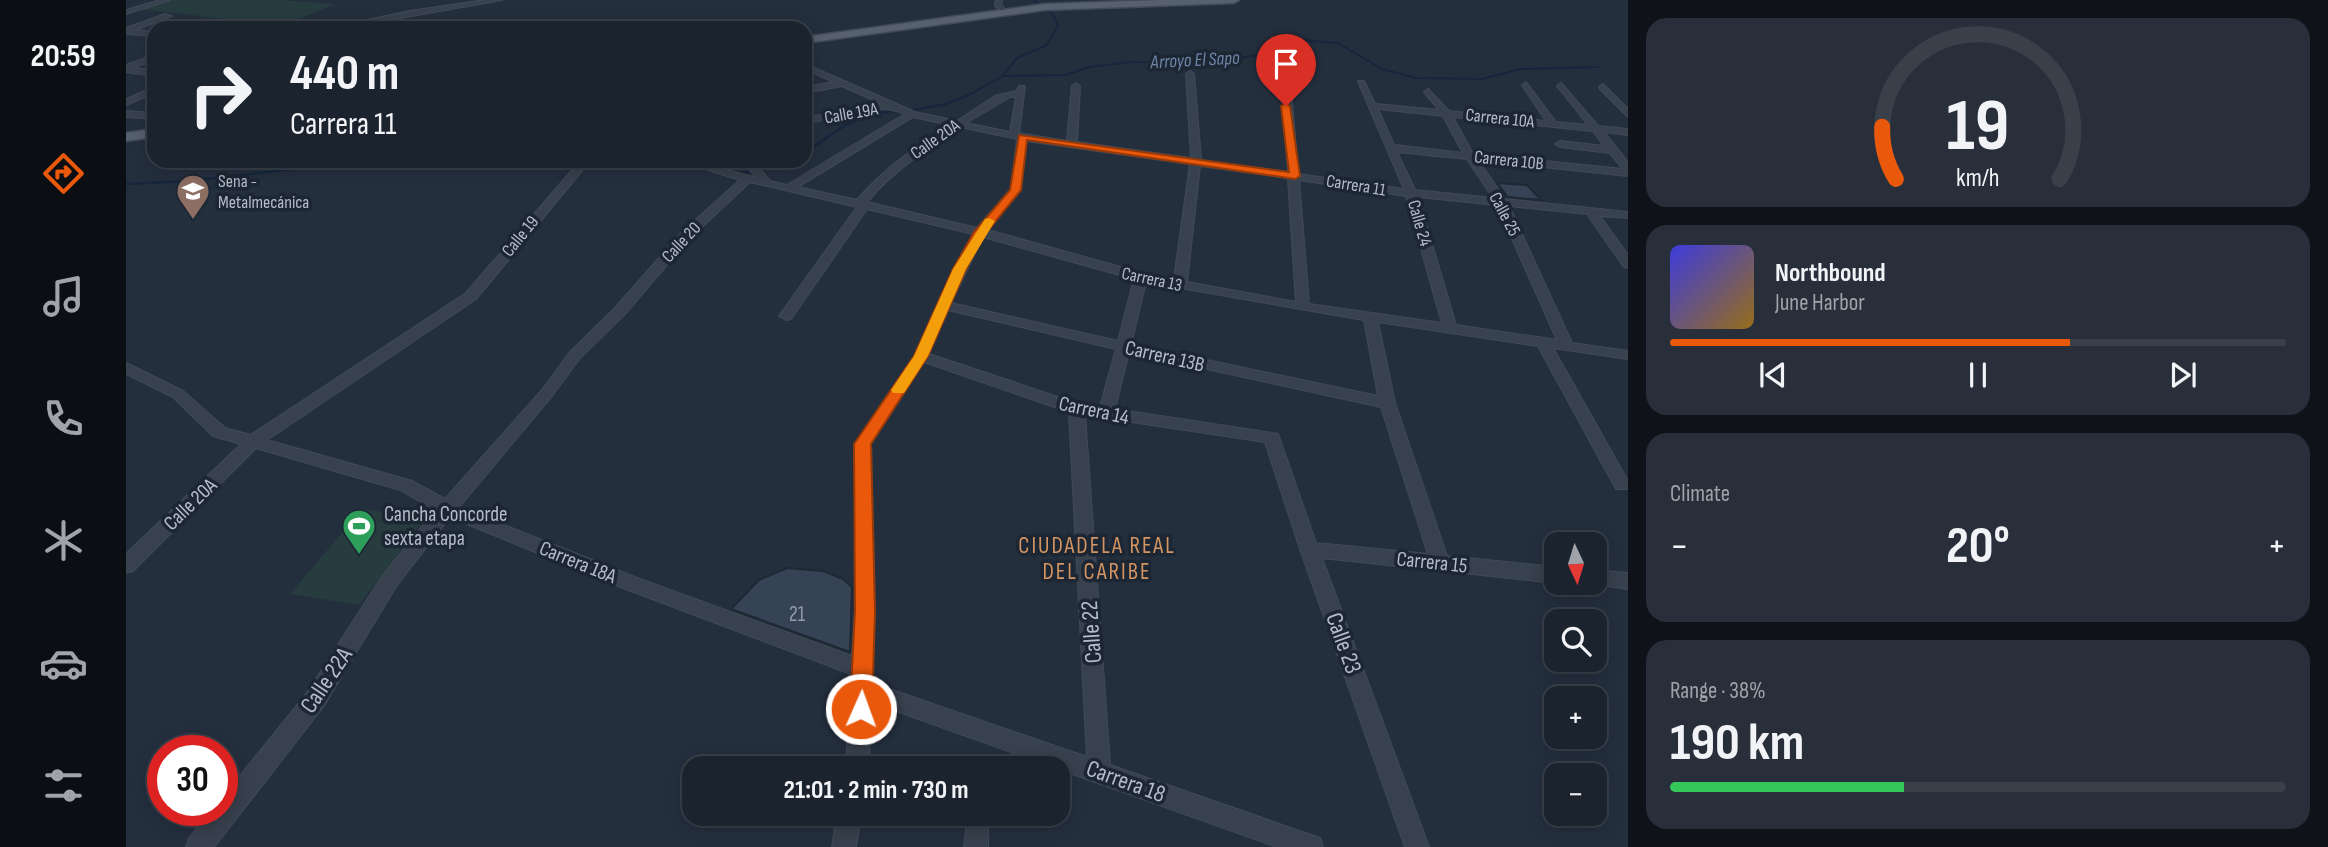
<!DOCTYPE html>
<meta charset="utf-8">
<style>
body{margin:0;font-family:"Sofia Sans Condensed",sans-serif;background:#282f3a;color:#f1f3f6;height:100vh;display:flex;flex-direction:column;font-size:26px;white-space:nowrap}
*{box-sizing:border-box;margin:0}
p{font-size:23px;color:#a0a4aa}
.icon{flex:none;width:38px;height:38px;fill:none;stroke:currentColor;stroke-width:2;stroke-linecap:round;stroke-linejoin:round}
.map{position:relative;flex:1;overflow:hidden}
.details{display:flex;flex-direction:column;gap:18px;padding:18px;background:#0f1319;width:700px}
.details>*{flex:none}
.top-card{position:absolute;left:21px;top:21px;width:665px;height:147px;border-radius:21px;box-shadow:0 4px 18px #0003,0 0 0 2px #39404a;background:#1b232e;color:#f1f3f6;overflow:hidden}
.needle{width:46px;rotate:176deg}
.tools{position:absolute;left:1418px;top:532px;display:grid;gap:14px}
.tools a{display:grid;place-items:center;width:63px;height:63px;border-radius:14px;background:#1b232e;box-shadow:0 4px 18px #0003,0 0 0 2px #39404a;font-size:35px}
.speed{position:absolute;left:21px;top:735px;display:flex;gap:14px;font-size:35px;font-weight:700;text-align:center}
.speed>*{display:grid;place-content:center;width:91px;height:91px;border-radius:50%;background:#1b232e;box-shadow:0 4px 18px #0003,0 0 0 2px #39404a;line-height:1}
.speed .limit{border:10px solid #d22;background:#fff;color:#111}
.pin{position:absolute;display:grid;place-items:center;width:60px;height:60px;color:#fff;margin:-72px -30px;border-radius:50% 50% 50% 0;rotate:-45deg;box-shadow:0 0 7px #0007}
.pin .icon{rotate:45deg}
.me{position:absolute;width:77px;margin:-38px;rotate:2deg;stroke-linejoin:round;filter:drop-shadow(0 0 5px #0008)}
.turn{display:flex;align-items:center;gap:24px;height:147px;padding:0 28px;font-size:32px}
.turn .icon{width:91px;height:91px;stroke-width:2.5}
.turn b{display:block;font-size:49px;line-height:60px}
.big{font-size:52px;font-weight:700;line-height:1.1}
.details .tile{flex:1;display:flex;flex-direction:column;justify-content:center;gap:10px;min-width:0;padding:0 24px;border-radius:21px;background:#282f3a}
.details .dial{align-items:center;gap:0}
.dial svg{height:182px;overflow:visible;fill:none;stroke:#39404a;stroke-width:7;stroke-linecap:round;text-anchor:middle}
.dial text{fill:#f1f3f6;stroke:none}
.song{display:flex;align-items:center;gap:21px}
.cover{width:84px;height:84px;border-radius:10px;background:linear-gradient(135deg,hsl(240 70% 55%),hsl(40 70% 35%))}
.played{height:7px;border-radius:4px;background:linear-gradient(90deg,#ea580c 65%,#39404a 65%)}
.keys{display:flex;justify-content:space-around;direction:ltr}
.heat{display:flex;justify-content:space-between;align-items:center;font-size:38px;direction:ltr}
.charge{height:10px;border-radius:5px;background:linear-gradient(90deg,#34c759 38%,#39404a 0)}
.trip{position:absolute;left:556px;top:756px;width:388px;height:70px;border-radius:21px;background:#1b232e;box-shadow:0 4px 18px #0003,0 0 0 2px #39404a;font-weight:700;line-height:70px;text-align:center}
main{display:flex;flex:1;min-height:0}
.menu{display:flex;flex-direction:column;width:126px;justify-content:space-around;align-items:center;background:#0b0e12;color:#a0a4aa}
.menu .icon{width:49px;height:49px}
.menu .on{color:#ea580c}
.menu b{font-size:32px;color:#f1f3f6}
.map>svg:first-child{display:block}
</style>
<main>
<nav class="menu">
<b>20:59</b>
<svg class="icon on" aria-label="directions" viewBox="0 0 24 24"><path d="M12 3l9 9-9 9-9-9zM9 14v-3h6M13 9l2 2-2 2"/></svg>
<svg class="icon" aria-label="music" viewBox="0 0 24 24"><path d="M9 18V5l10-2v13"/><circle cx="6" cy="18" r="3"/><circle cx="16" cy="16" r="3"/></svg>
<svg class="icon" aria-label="phone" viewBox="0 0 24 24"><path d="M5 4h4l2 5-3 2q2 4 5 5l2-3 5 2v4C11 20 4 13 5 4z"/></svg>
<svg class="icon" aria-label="climate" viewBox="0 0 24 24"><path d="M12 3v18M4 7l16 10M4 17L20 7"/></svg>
<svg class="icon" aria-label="car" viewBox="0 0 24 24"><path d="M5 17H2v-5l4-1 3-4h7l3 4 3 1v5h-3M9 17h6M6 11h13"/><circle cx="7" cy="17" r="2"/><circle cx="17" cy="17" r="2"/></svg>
<svg class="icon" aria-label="filters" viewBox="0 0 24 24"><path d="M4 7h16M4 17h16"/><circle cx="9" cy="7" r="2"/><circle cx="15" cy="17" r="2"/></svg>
</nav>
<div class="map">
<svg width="1502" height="847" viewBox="0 0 1502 847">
<rect width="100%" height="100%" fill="#242f3e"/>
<path fill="#263c3f" d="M45,0H155L209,4L164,23L121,22L15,9Z
M236,509L299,518L233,605L164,594Z"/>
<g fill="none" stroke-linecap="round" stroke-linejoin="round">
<path stroke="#17263c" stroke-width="2" d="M877,75L891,58L921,45L932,25L927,14L908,0
M841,96L877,76L940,75L963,67L1005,62H1084L1134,55L1158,44L1176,40L1212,43L1256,69L1290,78L1356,79L1395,69L1472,67"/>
<path stroke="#17263c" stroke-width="2.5" d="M787,110L820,104L845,94
M679,154C709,130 733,112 773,111
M637,170L668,161
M609,175L622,172
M0,184L63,181L236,161"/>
</g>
<path fill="#364354" stroke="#1f2835" stroke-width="2" d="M1371,183L1401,185L1415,200L1382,197Z
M661,568L697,571L717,579L726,587L724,652L605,609L633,580Z"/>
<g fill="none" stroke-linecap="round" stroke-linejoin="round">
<defs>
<path id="minor" d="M34,0H44L0,14V10Z
M359,0H376L217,28H202L284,11Z
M870,0H876L875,4L881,12H877L869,6Z
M39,14L46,16L9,30L28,32V36L0,34V28Z
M28,55V60L7,68L28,70V76L0,72V65Z
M679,64L789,112L831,121L869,96L891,91L893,86H899L893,133L941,141L946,86L950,83L954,86L951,142L1065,158L1060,74L1064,71L1068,74L1075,160L1162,172L1156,77L1160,74L1164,77L1172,174L1278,189L1232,81H1238L1249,104L1313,110L1298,92L1302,89L1323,111L1420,121L1396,85L1400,82L1430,122L1462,125L1431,86L1435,83L1472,126L1502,129V135L1478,132L1502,162V176L1352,160L1379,199L1502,212V218L1474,216L1502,255V268L1498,267L1461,214L1383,206L1446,343L1502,351V359L1427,348L1502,481V489H1490L1412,346L1252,322L1269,403L1321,556L1430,567V583L1196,558L1303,847H1279L1174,549L1139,442L959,415L984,765L1185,835L1194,838L1197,847H1151L745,702L743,768H720L725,674L497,588L324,517L271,585L197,707L88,847H60L63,838L86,810H96V798L181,693L257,575L309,510L274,490L130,448L7,571L0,573V554L115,444L87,436L47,397L0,374V363L57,391L99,428L125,435L340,293L454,161H464L350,299L141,440L286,481L319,499L416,390L444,352L489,308L555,233L614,180L553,161H569L630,178L618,161H628L644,181L661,185L779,114C750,101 710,117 679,124V118L756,104L716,86L679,93V87L708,82L679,69ZM884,97H890L884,132L840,123ZM1252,109L1317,116L1337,153L1268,145ZM787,117L824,125C790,147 757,169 731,200L672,187ZM1327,117L1467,131L1478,146L1434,141L1429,144L1434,147L1484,153L1497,169L1347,154ZM834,127L891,139L885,189L851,228L741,202C767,171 800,149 834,127ZM900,141L1064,164L1048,279L1016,273L862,230L895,190ZM1271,152L1341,159L1367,198L1289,190ZM1074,166L1162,178L1170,302L1061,282ZM1173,180L1280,196L1316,323L1183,304ZM624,182L731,207L653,316L660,320L665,319L741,209L847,234L828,269L788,356L729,444V611L726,656L511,578L333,507L426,396L454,358L499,314L563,239ZM1292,197L1371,205L1431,340L1330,325ZM857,237L1008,279L992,341L825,303ZM1020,282L1238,320L1252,396L1005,344ZM822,310L990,349L974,407L953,404L803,354ZM1003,352L1255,407L1302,554L1190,543L1152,434L989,409ZM798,362L943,412L961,757L746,683L749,611L745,444Z
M1477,84L1502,109V117L1474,89L1473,87Z
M28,87V93L0,105V99Z
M0,111L28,113V119L0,117Z
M1468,570L1502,573V589L1461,583H1468Z
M711,814H735L730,847H706Z
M842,814H862V847H838Z"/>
<path id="major" d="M1034,0H1113L1108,3L919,10L679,43V37L919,4Z
M28,129V137L0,141V133Z"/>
</defs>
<use href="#minor" stroke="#414a57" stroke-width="2"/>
<use href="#major" stroke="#414a57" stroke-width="3"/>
<use href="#minor" fill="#38414e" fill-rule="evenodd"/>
<use href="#major" fill="#56606e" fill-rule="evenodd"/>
</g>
<path fill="#ea580c" stroke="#983908" stroke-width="2" d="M1160,103L1164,106L1174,176L1169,179L901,140L895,190L860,233L840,269L802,356L745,444L749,611L746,709L743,716L735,719L727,716L724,709L729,611L728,444L788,356L827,269L848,232L884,190L893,135L1163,172L1155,106Z"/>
<path fill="#f59e0b" d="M863,218L869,221L840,269L802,356L778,393H767L765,390L788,356L827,269L859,219Z"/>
<defs>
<symbol id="university-pin" viewBox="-11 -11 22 30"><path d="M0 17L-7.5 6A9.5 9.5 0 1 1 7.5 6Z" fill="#8d6e63" stroke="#1d2633"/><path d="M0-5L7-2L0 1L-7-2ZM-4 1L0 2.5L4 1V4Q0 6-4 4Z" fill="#fff"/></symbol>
<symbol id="stadium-pin" viewBox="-11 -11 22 30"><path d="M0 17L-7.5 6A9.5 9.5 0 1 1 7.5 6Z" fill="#2e9e5b" stroke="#1d2633"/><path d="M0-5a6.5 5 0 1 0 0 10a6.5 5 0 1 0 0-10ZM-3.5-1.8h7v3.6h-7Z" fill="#fff"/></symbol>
</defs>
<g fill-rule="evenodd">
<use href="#university-pin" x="48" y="172" width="38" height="52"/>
<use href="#stadium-pin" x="214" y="507" width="38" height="52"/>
</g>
<g text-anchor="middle" stroke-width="7" stroke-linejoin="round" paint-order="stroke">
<g font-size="18" fill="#b4bcc9" stroke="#1d2633">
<text transform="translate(725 113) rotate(-10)" y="6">Calle 19A</text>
<text transform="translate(1374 118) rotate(6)" y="6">Carrera 10A</text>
<text transform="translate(809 139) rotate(-35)" y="6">Calle 20A</text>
<text transform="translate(1383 160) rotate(6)" y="6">Carrera 10B</text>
<text transform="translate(1230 185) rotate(9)" y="6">Carrera 11</text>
<text transform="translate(1379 214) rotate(62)" y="6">Calle 25</text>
<text transform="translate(1294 223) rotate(74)" y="6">Calle 24</text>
<text transform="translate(394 236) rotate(-51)" y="6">Calle 19</text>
<text transform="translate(555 242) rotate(-47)" y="6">Calle 20</text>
<text transform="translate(1026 279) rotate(12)" y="6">Carrera 13</text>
</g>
<g font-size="18" fill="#b4bcc9" stroke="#1d2633" text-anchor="start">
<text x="92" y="187">Sena -<tspan x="92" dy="21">Metalmecánica</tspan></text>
</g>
<g font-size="19" font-style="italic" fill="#6d86a8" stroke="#1d2633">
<text transform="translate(1069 59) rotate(-3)" y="7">Arroyo El Sapo</text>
</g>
<g font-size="21" fill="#b4bcc9" stroke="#1d2633">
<text transform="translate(1039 356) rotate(13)" y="7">Carrera 13B</text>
<text transform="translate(968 410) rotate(12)" y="7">Carrera 14</text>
<text transform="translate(64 504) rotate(-44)" y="7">Calle 20A</text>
<text transform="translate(452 562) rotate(22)" y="7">Carrera 18A</text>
<text transform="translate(1306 562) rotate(6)" y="7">Carrera 15</text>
</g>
<g font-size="21" fill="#b4bcc9" stroke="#1d2633" text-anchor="start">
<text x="258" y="521">Cancha Concorde<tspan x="258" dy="24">sexta etapa</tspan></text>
</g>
<g font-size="21" fill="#929caa">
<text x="671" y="621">21</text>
</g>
<g font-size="23" letter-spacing="2" fill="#d59563" stroke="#1d2633">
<text x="971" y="553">CIUDADELA REAL<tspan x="971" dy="26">DEL CARIBE</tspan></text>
</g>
<g font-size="24" fill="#b4bcc9" stroke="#1d2633">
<text transform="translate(965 632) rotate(-94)" y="8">Calle 22</text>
<text transform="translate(1218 643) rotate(70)" y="8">Calle 23</text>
<text transform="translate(200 680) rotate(-56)" y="8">Calle 22A</text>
<text transform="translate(1000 781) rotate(20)" y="8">Carrera 18</text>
</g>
</g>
</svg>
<div class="tools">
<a><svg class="needle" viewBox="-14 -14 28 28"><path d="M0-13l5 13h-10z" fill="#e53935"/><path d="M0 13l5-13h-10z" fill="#a0a4aa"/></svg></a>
<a><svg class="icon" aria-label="search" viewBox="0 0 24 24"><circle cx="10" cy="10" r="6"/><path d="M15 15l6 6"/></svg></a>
<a>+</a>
<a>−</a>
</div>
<div class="speed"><div class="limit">30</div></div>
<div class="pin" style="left:1160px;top:106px;background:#d93025"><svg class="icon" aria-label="arrive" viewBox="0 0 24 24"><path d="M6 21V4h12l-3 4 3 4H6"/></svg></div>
<svg class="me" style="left:735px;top:709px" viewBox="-20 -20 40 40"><circle r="17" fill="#ea580c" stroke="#fff" stroke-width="3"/><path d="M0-11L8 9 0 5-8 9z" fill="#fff"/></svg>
<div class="trip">21:01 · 2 min · 730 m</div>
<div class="top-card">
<div class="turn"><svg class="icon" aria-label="right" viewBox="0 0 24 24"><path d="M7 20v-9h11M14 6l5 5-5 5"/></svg><div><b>440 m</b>Carrera 11</div></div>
</div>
</div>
<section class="details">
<div class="tile dial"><svg viewBox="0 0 100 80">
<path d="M14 69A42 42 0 1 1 86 69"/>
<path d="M14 69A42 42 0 0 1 8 46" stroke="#ea580c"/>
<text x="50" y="56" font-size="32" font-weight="700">19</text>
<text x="50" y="72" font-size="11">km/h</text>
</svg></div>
<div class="tile">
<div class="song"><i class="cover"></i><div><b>Northbound</b><p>June Harbor</p></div></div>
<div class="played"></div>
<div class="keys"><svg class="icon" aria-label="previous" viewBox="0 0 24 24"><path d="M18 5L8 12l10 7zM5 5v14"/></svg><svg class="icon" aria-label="pause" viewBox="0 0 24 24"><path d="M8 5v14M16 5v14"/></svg><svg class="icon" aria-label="next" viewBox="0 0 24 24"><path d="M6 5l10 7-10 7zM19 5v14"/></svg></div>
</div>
<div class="tile"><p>Climate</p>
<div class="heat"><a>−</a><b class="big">20°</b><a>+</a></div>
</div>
<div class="tile"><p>Range · 38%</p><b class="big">190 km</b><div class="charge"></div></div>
</section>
</main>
